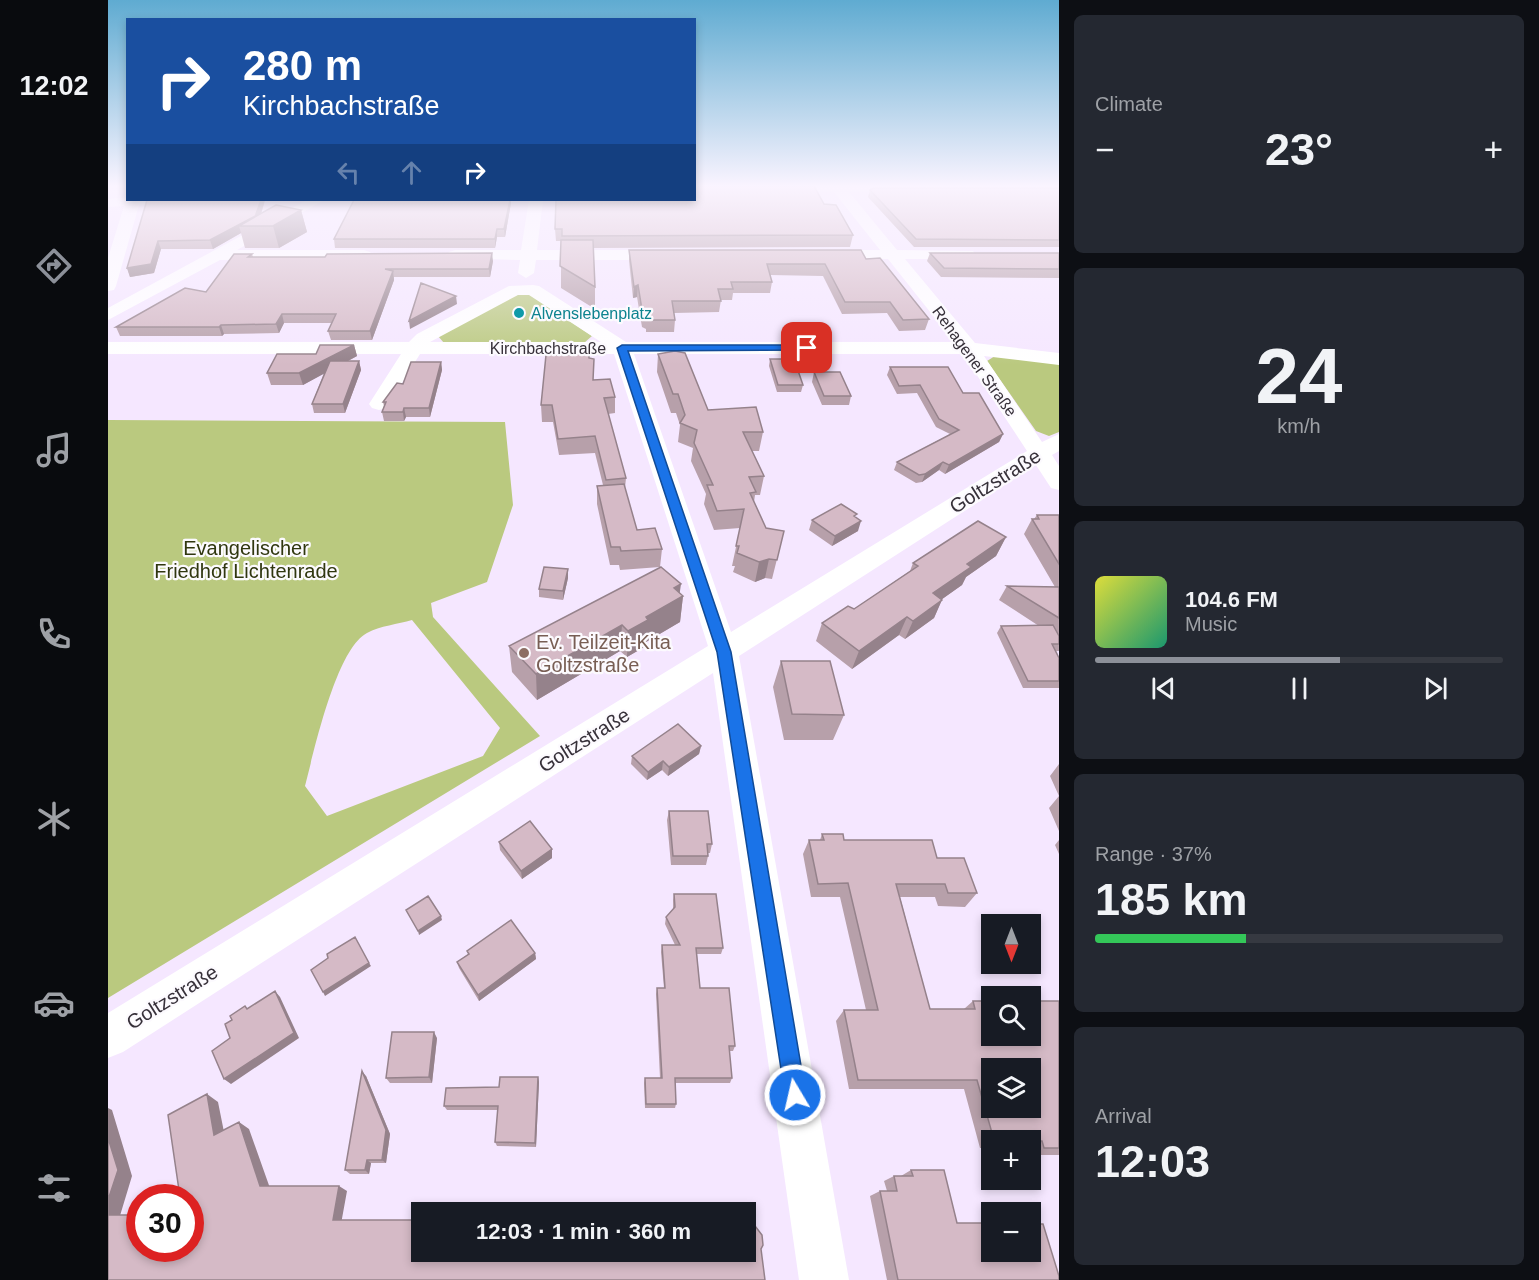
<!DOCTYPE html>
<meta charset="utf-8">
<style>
body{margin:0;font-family:Arial,sans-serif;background:#242831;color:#f1f3f6;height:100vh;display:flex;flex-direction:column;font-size:22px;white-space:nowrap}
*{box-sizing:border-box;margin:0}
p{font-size:20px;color:#9ea1a6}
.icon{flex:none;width:33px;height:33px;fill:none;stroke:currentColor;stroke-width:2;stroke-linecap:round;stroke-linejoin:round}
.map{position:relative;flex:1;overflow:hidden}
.details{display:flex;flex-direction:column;gap:15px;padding:15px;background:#0d0f14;width:480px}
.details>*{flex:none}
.hud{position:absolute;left:18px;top:18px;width:570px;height:183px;border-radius:0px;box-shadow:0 3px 9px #0003;background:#1a4fa0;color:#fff;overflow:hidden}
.needle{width:39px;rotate:180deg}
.buttons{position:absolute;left:873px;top:914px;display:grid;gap:12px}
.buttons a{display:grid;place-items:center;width:60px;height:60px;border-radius:0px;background:#171b24;box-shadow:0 3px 9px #0003;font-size:30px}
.speed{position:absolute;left:18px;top:1184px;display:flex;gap:12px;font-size:30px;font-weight:700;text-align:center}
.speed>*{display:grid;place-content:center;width:78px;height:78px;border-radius:50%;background:#171b24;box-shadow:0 3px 9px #0003;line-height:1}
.speed .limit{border:9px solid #d22;background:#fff;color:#111}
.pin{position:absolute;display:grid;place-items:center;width:51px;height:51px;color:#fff;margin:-26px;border-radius:12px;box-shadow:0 3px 9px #0006}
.me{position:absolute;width:66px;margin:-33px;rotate:351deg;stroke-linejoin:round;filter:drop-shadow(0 0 4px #0008)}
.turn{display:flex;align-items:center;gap:21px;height:126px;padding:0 18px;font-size:27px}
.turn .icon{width:78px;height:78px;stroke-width:2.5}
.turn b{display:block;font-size:42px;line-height:51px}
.lanes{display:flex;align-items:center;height:57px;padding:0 18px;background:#0003;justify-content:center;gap:30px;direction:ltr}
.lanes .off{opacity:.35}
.big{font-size:45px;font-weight:600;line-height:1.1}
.details .tile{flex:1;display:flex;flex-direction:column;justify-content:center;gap:9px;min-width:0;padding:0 21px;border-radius:9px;background:#242831}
.details .dial{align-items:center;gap:0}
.dial b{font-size:78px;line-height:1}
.song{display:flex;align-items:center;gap:18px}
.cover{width:72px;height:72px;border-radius:9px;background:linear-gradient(135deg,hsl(60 70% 55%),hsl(160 70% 35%))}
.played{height:6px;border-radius:3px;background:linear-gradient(90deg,#8c9099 60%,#363941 60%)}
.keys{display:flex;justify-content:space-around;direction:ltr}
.heat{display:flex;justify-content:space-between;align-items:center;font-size:33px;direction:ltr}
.charge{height:9px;border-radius:4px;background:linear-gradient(90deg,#34c759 37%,#363941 0)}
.trip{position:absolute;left:303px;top:1202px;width:345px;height:60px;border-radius:0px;background:#171b24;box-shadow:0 3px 9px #0003;font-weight:600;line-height:60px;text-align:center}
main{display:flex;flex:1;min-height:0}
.tabs{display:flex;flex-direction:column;width:108px;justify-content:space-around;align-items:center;background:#090b0e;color:#9ea1a6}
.tabs .icon{width:42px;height:42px}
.tabs .selected{color:#8c9099}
.tabs b{font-size:27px;color:#f1f3f6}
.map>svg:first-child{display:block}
</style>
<main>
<nav class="tabs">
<b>12:02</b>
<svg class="icon selected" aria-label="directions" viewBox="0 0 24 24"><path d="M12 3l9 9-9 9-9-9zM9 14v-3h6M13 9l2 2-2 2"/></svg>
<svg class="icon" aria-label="music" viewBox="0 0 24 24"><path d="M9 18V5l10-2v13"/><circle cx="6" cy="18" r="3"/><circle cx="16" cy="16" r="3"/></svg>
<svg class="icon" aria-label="phone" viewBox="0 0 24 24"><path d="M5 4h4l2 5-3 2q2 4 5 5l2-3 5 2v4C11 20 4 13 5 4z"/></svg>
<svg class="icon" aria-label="climate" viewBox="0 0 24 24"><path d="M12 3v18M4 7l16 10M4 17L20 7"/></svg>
<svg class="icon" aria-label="car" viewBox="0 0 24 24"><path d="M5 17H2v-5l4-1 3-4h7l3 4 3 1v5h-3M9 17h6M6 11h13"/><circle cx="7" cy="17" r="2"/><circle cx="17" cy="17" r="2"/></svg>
<svg class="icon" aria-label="filters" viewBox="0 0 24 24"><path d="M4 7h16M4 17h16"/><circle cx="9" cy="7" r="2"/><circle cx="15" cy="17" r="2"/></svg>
</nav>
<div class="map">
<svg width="951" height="1280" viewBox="0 0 951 1280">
<rect width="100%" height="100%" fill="#f5e7ff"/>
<path fill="#bac97f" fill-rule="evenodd" d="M408,295H423L484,336L476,343H336L330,336Z
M887,356L951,364V432L941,436L928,431L879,361Z
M0,420L397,422L405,505L379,582L323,603L325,617L432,736L0,998ZM304,620L392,728L375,756L219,816L197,786C206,752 228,649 259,633C272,626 290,624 304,620Z"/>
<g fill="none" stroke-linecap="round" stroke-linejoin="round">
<path fill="#fff" fill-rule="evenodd" d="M665,186H808L810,188L808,191L803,192H741L789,250L865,251L867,254L865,257L859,259H797L867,343L951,353V365L876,356L934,442L951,434V451L944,455L951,466V490L943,488L928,465L631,656L741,1280H691L605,673L15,1052L0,1058V1013L600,646L506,354H312L278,408L271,410L264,408L261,404L293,354H0V342H301L309,334L401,286L425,285L431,286L518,342H846L780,259L710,258L708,255L710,252L716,250H772L726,192H670L665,191L663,188ZM410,295H421L493,342H322ZM526,354H855L919,451L623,632Z
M20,197V200H50L48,203L31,205L8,286L6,290L0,291V258L16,206L0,207V199Z
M199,200H216L129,250H256L262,252L264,255L262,258L112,260L0,320V308Z
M421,200H435L429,250H559L567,255L559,260H428L426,273L418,278L410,273L412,260L341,258L339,255L341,252L347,250H413Z"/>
</g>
<path fill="#b7a0aa" d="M951,188V247H806L760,197L762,190Z
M39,200H157L153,214L193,210L199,232L171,248H137L133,233L105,249H53L46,273L22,277L19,268Z
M403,203L397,237H389L387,248H227L226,239Z
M716,204L745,235L742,247L485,248L487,287V309L453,288V241H448L447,229Z
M521,250L758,259L821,319L817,330L791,331L779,313L734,314L715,276L662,275L664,282L662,293H625L624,300H613L611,312L566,313L567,320L566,332H538V329L534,327L529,297L525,298L521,261Z
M822,253H951V278L833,277L819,261Z
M144,254L145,257L385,261L382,277H286V280L264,340H223L220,331L224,323H176L171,333L116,334L114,336H12L8,327L98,292Z
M246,345L249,356L240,361H251L253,370L237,413H206L204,404L216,373L195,385H163L159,373L208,354Z
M550,354L600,410L655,432L651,451H644L656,476L652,495H647L646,502L658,528L676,531L664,579L657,578L647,582L625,572L627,566H624L632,528L606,530L596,504L598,494L583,461L585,448L570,442L572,425L568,413H563L549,372Z
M481,358L485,380L507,397V413L500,414L518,478L517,488L529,530L554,549L552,567L512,570L511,565H502L489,504V486L495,485L487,453L451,455L445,422H434L433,405Z
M662,359L695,385L693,392H669L661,366Z
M333,362L334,370L322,417H298L296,421H276L274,412L276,406L275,402L295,384Z
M782,367L855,393L895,434L891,442L837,474L831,470L814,482L808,483L786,470L789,462L842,434L828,427L809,393L789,394L779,375Z
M706,372L743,396L741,405H714L704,382Z
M929,515H951V651H948L951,658V688H915L889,633L893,626H931L891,600L899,586L947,587L916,534L924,519H926Z
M748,518L750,531L724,546L701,530L704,520Z
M898,537L888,556L858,577L854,585L834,599L826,618L797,639L791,635L744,669L708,641L714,623L746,609L802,571L805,563Z
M460,569V578L455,600L431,597V589Z
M571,592L575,596L572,622L538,642V646L519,657L512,651L429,700L404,672L401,646Z
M673,661L736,715L725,740H676L665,687Z
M593,746L591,754L560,776L554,770L539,780L523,764L524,756Z
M951,764V796L942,776Z
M951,796V831L941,808Z
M561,811L604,844L602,853H600V856L598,865H563L559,820Z
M714,834L736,840L829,858L869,893L857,907L830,906L827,897H792L822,1009H856L865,1001H951V1155H922V1140H884V1148H872L856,1089H741L728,1021L736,1010H758L732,897H703L695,854L701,840H712Z
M951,840V854L947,845Z
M391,842L444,849V858L414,879L392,850Z
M566,894L615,948L613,954H589L592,988L627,1046L625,1051H621L624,1078L622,1083H567L568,1104L567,1108H537L536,1083L537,1078H552L548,994L549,988H556L553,952L554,945H567L557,924L558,917L565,909V900Z
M359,951L427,953L428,959L371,1001L351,968L349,962L360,954Z
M329,1038L324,1083H282L278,1078Z
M258,1076L282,1134L278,1163H263L261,1174H242L237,1170Z
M430,1077L431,1082L428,1147L389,1146L387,1142L390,1110H339L336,1106L391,1087Z
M803,1170L849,1223L951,1280H779L762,1196L772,1191H779L776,1181L786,1176H793Z"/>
<path fill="#95828b" d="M153,200H157L152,217L131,226L133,233L105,249L102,240L148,214Z
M402,200H403V203L397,237L396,229Z
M193,210L199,232L171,248L165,226Z
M389,229V237L387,248V239Z
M50,241L53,249L46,273L22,277L19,268Z
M384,253L385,261L382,277L381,269Z
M285,271L286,280L264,340L262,331Z
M530,285L529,297L525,298L526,287Z
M348,296L349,304L302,329L301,321Z
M174,314L176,323L171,333L168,324Z
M113,325L116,334L114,336L111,327Z
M246,345L249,356L195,385L191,373Z
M251,361L253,370L237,413L235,404Z
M333,362L334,370L322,417L321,408Z
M296,408L298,417L296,421L295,412Z
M895,434L891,442L837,474L841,465Z
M835,462L831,470L814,482L817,474Z
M753,521L750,531L724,546L727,536Z
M898,537L888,556L858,577L854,585L816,612L825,593L859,564Z
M661,559L657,578L647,582L651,562Z
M460,569V578L455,600V591Z
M573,584L571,598L575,596L572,622L538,642V646L519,657L520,631L566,588Z
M834,600L826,618L797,639L805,621Z
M799,617L791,635L744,669L751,651Z
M514,625L512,651L429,700L428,674Z
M593,746L591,754L560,776L561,767Z
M555,761L554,770L539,780L540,772Z
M444,849V858L414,879L413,871Z
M333,916L334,920L311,935L310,931Z
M427,953L428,959L371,1001L370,995Z
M261,963L263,966L217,996L215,992Z
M167,991L172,997L191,1038L123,1084L116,1079Z
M326,1032L329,1038L324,1083L321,1077Z
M254,1071L258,1076L282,1134L278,1163L274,1160Z
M430,1077L431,1082L428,1147L427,1143Z
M99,1094L110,1102L118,1142L106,1135Z
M0,1108L4,1110L24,1176L11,1219L0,1216Z
M131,1122L141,1129L163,1191L152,1186Z
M259,1160L263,1163L261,1174L257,1170Z
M231,1186L239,1191L233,1224L225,1220Z"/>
<path fill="#d5bac6" stroke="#95828b" stroke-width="1.5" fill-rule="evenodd" d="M586,186H706L716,204L728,205L745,235L454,236V229H447L448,200H586Z
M766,188H951V240L808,239L762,190Z
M39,200H153L148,214H151L102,240L50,241L43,264L19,268Z
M246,200H402L396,229H389L387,239H226Z
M168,205L193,210L165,226H131Z
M453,240H485L487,287L452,266Z
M521,250H753L758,259L772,258L821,319L795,320L782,302H737L717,264H659L664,282H623L625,289H610L613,301H564L567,320H539V317L535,316L530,285L526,287Z
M384,253L381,269H277L285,271L262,331H220L228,314H174L168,324L113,325L111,327H8L77,288L98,292L126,254H144L140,257H217L219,254Z
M822,253H951V269L836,268Z
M313,283L348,296L301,321Z
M212,345H246L191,373H159L169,354H208Z
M481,350V358L486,359L485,380L502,379L507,397L496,398L518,478L498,480L487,436L450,439L444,405H433L438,355H466Z
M567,351L577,353L600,410L648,407L655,432H635L656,476L641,477L648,492L642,493L658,528L676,531L669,560L661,559L651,562L629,553L631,546H628L636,509L609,511L599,485H605L586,443L589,430L572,423L577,415L570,394H565L550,354Z
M662,359H686L695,385H670Z
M222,361H251L235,404H204Z
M303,362H333L321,408H296L295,412H274L278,402H275L289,383L295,384Z
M782,367H840L855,393H871L895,434L841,465L835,462L817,474L811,475L789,462L851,430L831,419L812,385L791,386Z
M706,372H732L743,396H716Z
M516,484L529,530L547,528L554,549L513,551L512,547H503L489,486Z
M733,504L749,514L746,516L753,521L727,536L704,520Z
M929,515H951V564L924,519H931Z
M870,521L898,537L859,564L863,567L825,593L834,600L805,621L799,617L751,651L714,623L740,606L746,609L810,566L805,563Z
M436,567L460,569L455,591L431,589Z
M553,567L573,584L566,588L575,596L538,617L540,620L520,631L514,625L428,674L401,646Z
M899,586L951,587V618Z
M945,625L951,636V644H944L951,658V681H920L893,626Z
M673,661H722L736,715L684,714Z
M570,724L593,746L561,767L555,761L540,772L524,756Z
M561,811H600L604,844H599L600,856H565Z
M422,821L444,849L413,871L391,842Z
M714,834H735L736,840H824L829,858H856L869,893H840L837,884H788L822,1009H867L865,1001H884V1035H922V1001H951V1148H936L934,1141H922V1140H886L869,1080H750L736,1010H770L740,883L710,884L701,840H716ZM884,1068H922V1107H884Z
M566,894H608L615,948H588L592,988H621L627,1046H621L624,1078H567L568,1104H538L537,1078H554L549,988H557L554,945H572L558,917L567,907Z
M320,896L333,916L310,931L298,910Z
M403,920L427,953L370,995L349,962L361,954L359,951Z
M247,937L261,963L215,992L203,970L220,958L219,954Z
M167,991L186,1033L116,1079L104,1051L122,1038L117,1024L124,1020L122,1016L137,1006L139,1009Z
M284,1032H326L321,1077L278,1078Z
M254,1071L278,1130L274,1160H259L257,1170H237Z
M392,1077H430L427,1143L387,1142L390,1106H336L338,1088L391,1087Z
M99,1094L106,1135L131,1122L152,1186H231L225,1220H314V1251H638V1222H644L654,1235L655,1245L653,1249L657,1280H0V1215H32V1248H82V1197H72L60,1115Z
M0,1138L10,1170L0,1200Z
M803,1170H836L849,1223H884V1251H922V1224H935L951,1276V1280H790L772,1191H789L786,1176H805Z
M467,1208H516L517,1212H467Z"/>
<linearGradient id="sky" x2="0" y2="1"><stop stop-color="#5fabd1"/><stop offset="0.51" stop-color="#faf4ff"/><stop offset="1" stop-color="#faf4ff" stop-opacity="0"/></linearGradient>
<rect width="951" height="365" fill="url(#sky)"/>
<path fill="#1a73e8" stroke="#114b97" stroke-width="1.5" d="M514,345H699L704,348L699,350L520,351L623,652L698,1095L694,1102L687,1105L680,1102L677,1095L609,652L509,348Z"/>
<circle fill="#0f9aa8" stroke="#fcfafe" stroke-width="2" cx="411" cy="313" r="6"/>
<circle fill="#8d6e63" stroke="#fcfafe" stroke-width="2" cx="416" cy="653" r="6"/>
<g text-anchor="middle" stroke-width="4.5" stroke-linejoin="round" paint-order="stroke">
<g font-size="16" fill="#0d838f" stroke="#fcfafe" text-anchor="start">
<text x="423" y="319">Alvenslebenplatz</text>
</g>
<g font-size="16" fill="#37313a" stroke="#fcfafe">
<text x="440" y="354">Kirchbachstraße</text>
<text transform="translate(867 361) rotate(54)" y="6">Rehagener Straße</text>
</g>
<g font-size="20" fill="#37313a" stroke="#fcfafe">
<text transform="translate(887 481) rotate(-32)" y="7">Goltzstraße</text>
<text transform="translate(476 740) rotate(-32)" y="7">Goltzstraße</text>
<text transform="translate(64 997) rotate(-32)" y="7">Goltzstraße</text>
</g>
<g font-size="20" fill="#30370f" stroke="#fcfafe">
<text x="138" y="555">Evangelischer<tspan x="138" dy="23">Friedhof Lichtenrade</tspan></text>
</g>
<g font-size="20" fill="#785e54" stroke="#fcfafe" text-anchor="start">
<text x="428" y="649">Ev. Teilzeit-Kita<tspan x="428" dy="23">Goltzstraße</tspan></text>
</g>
</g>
</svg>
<div class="buttons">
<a><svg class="needle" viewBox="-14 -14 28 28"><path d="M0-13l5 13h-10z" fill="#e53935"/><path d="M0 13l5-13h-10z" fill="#9ea1a6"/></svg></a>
<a><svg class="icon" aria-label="search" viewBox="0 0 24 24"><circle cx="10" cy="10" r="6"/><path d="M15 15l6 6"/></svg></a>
<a><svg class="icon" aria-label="layers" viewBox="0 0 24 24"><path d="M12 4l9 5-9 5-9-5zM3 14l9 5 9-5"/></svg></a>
<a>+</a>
<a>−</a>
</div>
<div class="speed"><div class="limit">30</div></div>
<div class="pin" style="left:699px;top:348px;background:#d93025"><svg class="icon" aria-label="arrive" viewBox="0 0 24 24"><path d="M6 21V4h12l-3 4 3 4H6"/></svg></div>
<svg class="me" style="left:687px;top:1095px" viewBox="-20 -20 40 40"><circle r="17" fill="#1a73e8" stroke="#fff" stroke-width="3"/><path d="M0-11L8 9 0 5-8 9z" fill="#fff"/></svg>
<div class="trip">12:03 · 1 min · 360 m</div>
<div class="hud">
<div class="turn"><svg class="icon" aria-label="right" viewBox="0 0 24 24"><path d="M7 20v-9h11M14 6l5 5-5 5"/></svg><div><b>280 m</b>Kirchbachstraße</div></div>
<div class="lanes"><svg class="icon off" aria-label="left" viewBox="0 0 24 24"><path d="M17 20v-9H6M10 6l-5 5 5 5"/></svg><svg class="icon off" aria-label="ahead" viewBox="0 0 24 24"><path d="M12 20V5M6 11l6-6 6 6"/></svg><svg class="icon" aria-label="right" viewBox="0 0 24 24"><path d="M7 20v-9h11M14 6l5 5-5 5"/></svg></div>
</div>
</div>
<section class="details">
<div class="tile"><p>Climate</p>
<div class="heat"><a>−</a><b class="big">23°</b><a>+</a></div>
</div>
<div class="tile dial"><b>24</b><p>km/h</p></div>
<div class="tile">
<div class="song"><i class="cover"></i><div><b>104.6 FM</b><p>Music</p></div></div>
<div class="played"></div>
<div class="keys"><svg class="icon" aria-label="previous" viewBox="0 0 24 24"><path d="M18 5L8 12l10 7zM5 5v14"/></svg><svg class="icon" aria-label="pause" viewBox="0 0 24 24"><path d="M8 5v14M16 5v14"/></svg><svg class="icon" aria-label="next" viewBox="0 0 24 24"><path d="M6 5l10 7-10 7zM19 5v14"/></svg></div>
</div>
<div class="tile"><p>Range · 37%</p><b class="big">185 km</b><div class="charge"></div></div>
<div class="tile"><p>Arrival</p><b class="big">12:03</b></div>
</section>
</main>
